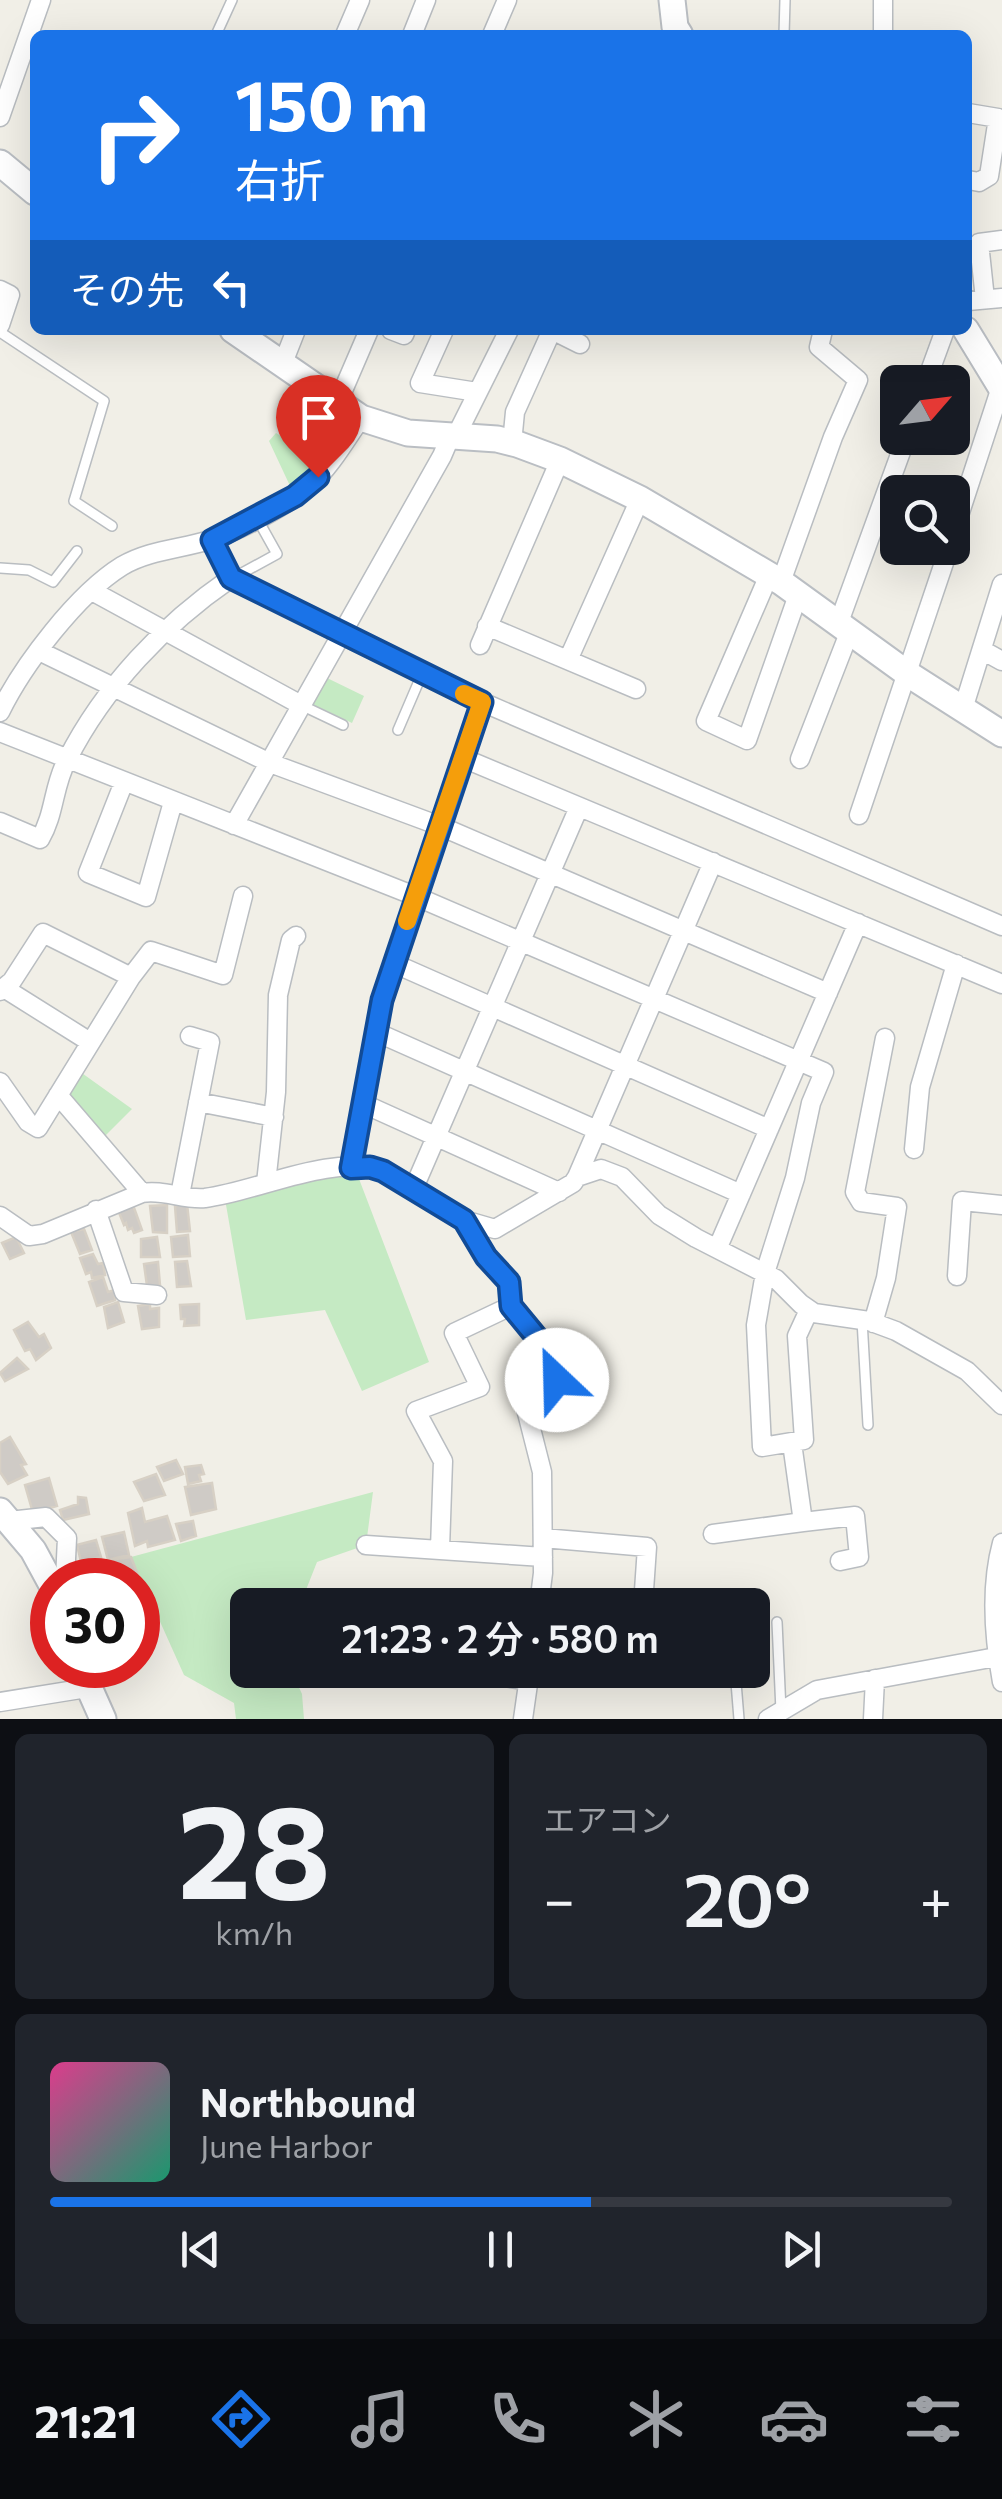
<!DOCTYPE html>
<html lang="ja">
<meta charset="utf-8">
<style>
body{margin:0;font-family:Commissioner,"Noto Sans JP",sans-serif;background:#20242c;color:#f1f3f6;height:100vh;display:flex;flex-direction:column;font-size:38px;white-space:nowrap}
*{box-sizing:border-box;margin:0}
p{font-size:32px;color:#9ea1a6}
.icon{flex:none;width:55px;height:55px;fill:none;stroke:currentColor;stroke-width:2;stroke-linecap:round;stroke-linejoin:round}
.map{position:relative;height:1719px;overflow:hidden}
.drawer{display:flex;flex-direction:column;gap:15px;padding:15px;background:#0d0f14;flex:1}
.drawer>*{flex:none}
.banner{position:absolute;left:30px;top:30px;width:942px;height:305px;border-radius:15px;box-shadow:0 10px 40px #0002;background:#1a73e8;color:#fff;overflow:hidden}
.needle{width:65px;rotate:62deg}
.tools{position:absolute;left:880px;top:365px;display:grid;gap:20px}
.tools a{display:grid;place-items:center;width:90px;height:90px;border-radius:15px;background:#171b24;box-shadow:0 10px 40px #0002;font-size:50px}
.speed{position:absolute;left:30px;top:1558px;display:flex;gap:20px;font-size:50px;font-weight:700;text-align:center}
.speed>*{display:grid;place-content:center;width:130px;height:130px;border-radius:50%;background:#171b24;box-shadow:0 10px 40px #0002;line-height:1}
.speed .limit{border:15px solid #d22;background:#fff;color:#111}
.pin{position:absolute;display:grid;place-items:center;width:85px;height:85px;color:#fff;margin:-102px -42px;border-radius:50% 50% 50% 0;rotate:-45deg;box-shadow:0 0 10px #0007}
.pin .icon{rotate:45deg}
.me{position:absolute;width:110px;margin:-55px;rotate:336deg;stroke-linejoin:round;filter:drop-shadow(0 0 8px #0008)}
.turn{display:flex;align-items:center;gap:35px;height:210px;padding:0 40px;font-size:45px}
.turn .icon{width:130px;height:130px;stroke-width:2.5}
.turn b{display:block;font-size:70px;line-height:85px}
.then{display:flex;align-items:center;height:95px;padding:0 40px;background:#0003;gap:20px;font-size:38px}
.big{font-size:75px;font-weight:600;line-height:1.1}
.drawer .tile{flex:1;display:flex;flex-direction:column;justify-content:center;gap:15px;min-width:0;padding:0 35px;border-radius:15px;background:#20242c}
.drawer .dial{align-items:center;gap:0}
.dial b{font-size:130px;line-height:1}
.song{display:flex;align-items:center;gap:30px}
.cover{width:120px;height:120px;border-radius:15px;background:linear-gradient(135deg,hsl(330 70% 55%),hsl(160 70% 35%))}
.played{height:10px;border-radius:5px;background:linear-gradient(90deg,#1a73e8 60%,#363941 60%)}
.keys{display:flex;justify-content:space-around;direction:ltr}
.heat{display:flex;justify-content:space-between;align-items:center;font-size:55px;direction:ltr}
.drawer .tiles{flex:1;display:grid;gap:15px;grid-template-columns:1fr 1fr}
.tile:last-child{grid-column:span 2}
.trip{position:absolute;left:230px;top:1588px;width:540px;height:100px;border-radius:15px;background:#171b24;box-shadow:0 10px 40px #0002;font-weight:600;line-height:100px;text-align:center}
.tabs{display:flex;height:160px;justify-content:space-around;align-items:center;background:#090b0e;color:#9ea1a6}
.tabs .icon{width:70px;height:70px}
.tabs .current{color:#1a73e8}
.tabs b{font-size:45px;color:#f1f3f6}
.map>svg:first-child{display:block}
</style>
<div class="map">
<svg width="1002" height="1719" viewBox="0 0 1002 1719">
<rect width="100%" height="100%" fill="#f1efe7"/>
<path fill="#c5eac3" d="M276,433L322,463L291,488L269,441Z
M325,677L364,696L352,723L314,705L312,700Z
M79,1071L132,1109L105,1136L69,1095L68,1088Z
M356,1171L429,1362L362,1391L325,1310L246,1320L225,1199L308,1176Z
M373,1492L366,1545L317,1562L300,1605H248V1670H291L302,1694L304,1719H236L234,1703L184,1675L131,1557Z"/>
<path fill="#cfcbc6" stroke="#d7d0c5" stroke-width="2.5" d="M187,1204L190,1231L177,1232L175,1206Z
M133,1205L142,1230L134,1233L132,1228L128,1230L126,1223L124,1225L118,1210Z
M167,1205V1233L153,1232L150,1206Z
M84,1229L92,1250L80,1254L71,1232Z
M188,1235L190,1256L173,1257L171,1237Z
M16,1237L24,1253L10,1259L2,1243Z
M157,1237L160,1257H141V1239Z
M93,1254L98,1264L103,1263L105,1275L92,1278L91,1272L86,1274L80,1258Z
M187,1261L191,1286L177,1287L175,1262Z
M158,1262L160,1285L147,1286L144,1264Z
M103,1277L108,1292L115,1290V1300L97,1306L89,1282Z
M118,1302L124,1322L108,1328L104,1307Z
M150,1304V1309L159,1308V1327L142,1329L138,1306Z
M199,1304V1325L184,1326L185,1319H181L180,1305Z
M28,1322L39,1337L44,1334L51,1348L36,1360L30,1349L25,1351L14,1330Z
M17,1358L28,1369L5,1381L0,1373Z
M10,1437L26,1464L21,1465L27,1475L8,1484L0,1472V1443Z
M176,1460L183,1474L164,1481L157,1467Z
M201,1465L204,1474L199,1475L201,1481L188,1484L185,1467Z
M156,1474L165,1495L144,1501L134,1482Z
M49,1478L57,1506L33,1513L25,1485Z
M212,1483L216,1509L191,1515L185,1487Z
M78,1497L86,1498L89,1514L63,1520L60,1510L78,1504Z
M142,1508L145,1522L167,1516L175,1540L148,1547L147,1541L135,1546L128,1513Z
M193,1521L196,1536L181,1541L176,1524Z
M124,1532L129,1555L108,1560L102,1537Z
M96,1540L101,1557L81,1562L77,1545Z
M131,1557L138,1575L114,1580L108,1560Z"/>
<g fill="none" stroke-linecap="round" stroke-linejoin="round">
<defs>
<path id="lane" d="M216,35L232,0
M784,35L785,0
M0,332L104,401L74,501L112,526
M0,568L29,570L53,582L77,551
M233,578L277,554L258,520
M301,705L343,725
M398,730L422,674
M862,1320L868,1425
M777,1622L781,1711
M735,1670L739,1719"/>
<path id="street" d="M883,0V31
M345,35L360,0
M412,35L426,0
M492,35L507,0
M968,113L998,118L989,176L979,182L968,180
M0,117L41,0
M0,290L10,295L0,325
M985,299L979,243L1002,240
M968,301L1002,298
M391,330L404,335L406,330
M444,330L420,383L477,392
M283,363L296,330
M926,382L945,330
M338,402L369,330
M456,436L509,330
M512,443L515,412L552,330L580,344
M952,537L1001,387
M213,540L231,578L342,635L482,702L1002,926
M769,575L706,721L747,740L798,595
M781,582L833,437L858,380L819,347L823,330
M92,591L301,705
M838,625L906,438
M487,626L636,689
M480,645L560,460
M982,650L1002,661
M39,651L270,763L440,826L828,993
M568,660L640,499
M963,709L1002,584
M0,712C23,665 77,594 122,566C149,550 181,549 210,540C237,532 289,505 310,485C331,466 345,441 361,418
M0,732L415,896L824,1072L811,1103L795,1178L765,1273L756,1325L762,1447L804,1440L797,1336L809,1310
M463,758L1002,984
M800,759L849,633
M124,782L88,873L146,897L173,802
M859,815L949,548
M0,822L40,839C55,814 53,786 67,760C104,687 164,624 231,578
M234,825L442,456L451,435
M393,963L769,1129
M131,977L151,951L223,975L243,896
M4,988L90,1042
M0,991L12,981L43,933L131,977L38,1128L28,1122L0,1082
M376,1032L741,1194
M58,1095L142,1193
M198,1102L274,1117
M364,1104L559,1192
M914,1149L920,1087L956,964
M351,1168L382,1000L482,702
M577,1177L713,862
M266,1183L276,1092L278,995L291,940L296,936
M413,1190L579,807
M180,1195L210,1042L190,1036
M96,1210L124,1292L157,1295
M0,1216L29,1236L43,1234L142,1193C163,1189 183,1200 205,1198C260,1191 328,1154 383,1171L464,1220L495,1229L573,1183L577,1177L601,1169L622,1177L659,1215L696,1238L776,1279L801,1304L814,1313L869,1321L896,1331L967,1371L1002,1405
M464,1221L486,1257L509,1282L511,1306L548,1351L558,1370L557,1380L525,1405L542,1472L543,1573L539,1605
M718,1247L858,923
M957,1276L962,1201L1002,1205
M873,1323L886,1278L897,1207L861,1202L855,1192L885,1038
M792,1443L803,1522L855,1516L859,1557L840,1561
M9,1521L46,1517L67,1538L65,1580
M713,1534L803,1522
M543,1538L647,1547L643,1605
M1002,1543C990,1587 994,1638 1002,1682
M366,1545L543,1557
M440,1549L443,1461L416,1411L480,1387L454,1333L511,1306
M461,1670L529,1681
M0,1702L87,1688
M523,1719L530,1670
M768,1719L817,1690L996,1657
M873,1719L875,1679"/>
<path id="secondary" d="M672,0L675,27L680,35
M0,163L35,192
M233,330L361,418L408,433L497,439L517,444L560,460L640,499L781,582L908,674L1002,734
M966,330L1002,389
M0,1511L33,1550L52,1585
M79,1665L103,1719"/>
</defs>
<use href="#lane" stroke="#b9bdc1" stroke-width="12"/>
<use href="#street" stroke="#b9bdc1" stroke-width="21"/>
<use href="#secondary" stroke="#babec3" stroke-width="29"/>
<use href="#lane" stroke="#fff" stroke-width="9"/>
<use href="#street" stroke="#fff" stroke-width="18"/>
<use href="#secondary" stroke="#fff" stroke-width="25"/>
</g>
<g fill="none" stroke-linecap="round" stroke-linejoin="round">
<defs>
<path id="route" d="M318,477L295,496L212,540L231,578L482,702L382,1000L351,1168L370,1167L383,1171L464,1220L486,1257L509,1282L511,1306L548,1351L558,1370L557,1380"/>
</defs>
<use href="#route" stroke="#114b97" stroke-width="25"/>
<use href="#route" stroke="#1a73e8" stroke-width="18"/>
<path stroke="#f59e0b" stroke-width="18" d="M407,921L482,702L464,694"/>
</g>
</svg>
<div class="tools">
<a><svg class="needle" viewBox="-14 -14 28 28"><path d="M0-13l5 13h-10z" fill="#e53935"/><path d="M0 13l5-13h-10z" fill="#9ea1a6"/></svg></a>
<a><svg class="icon" aria-label="search" viewBox="0 0 24 24"><circle cx="10" cy="10" r="6"/><path d="M15 15l6 6"/></svg></a>
</div>
<div class="speed"><div class="limit">30</div></div>
<div class="pin" style="left:318px;top:477px;background:#d93025"><svg class="icon" aria-label="arrive" viewBox="0 0 24 24"><path d="M6 21V4h12l-3 4 3 4H6"/></svg></div>
<svg class="me" style="left:557px;top:1380px" viewBox="-20 -20 40 40"><circle r="19" fill="#fff"/><path d="M0-13L10 11 0 6-10 11z" fill="#1a73e8"/></svg>
<div class="trip">21:23 · 2 分 · 580 m</div>
<div class="banner">
<div class="turn"><svg class="icon" aria-label="right" viewBox="0 0 24 24"><path d="M7 20v-9h11M14 6l5 5-5 5"/></svg><div><b>150 m</b>右折</div></div>
<div class="then">その先<svg class="icon" aria-label="left" viewBox="0 0 24 24"><path d="M17 20v-9H6M10 6l-5 5 5 5"/></svg></div>
</div>
</div>
<section class="drawer">
<div class="tiles">
<div class="tile dial"><b>28</b><p>km/h</p></div>
<div class="tile"><p>エアコン</p>
<div class="heat"><a>−</a><b class="big">20°</b><a>+</a></div>
</div>
<div class="tile">
<div class="song"><i class="cover"></i><div><b>Northbound</b><p>June Harbor</p></div></div>
<div class="played"></div>
<div class="keys"><svg class="icon" aria-label="previous" viewBox="0 0 24 24"><path d="M18 5L8 12l10 7zM5 5v14"/></svg><svg class="icon" aria-label="pause" viewBox="0 0 24 24"><path d="M8 5v14M16 5v14"/></svg><svg class="icon" aria-label="next" viewBox="0 0 24 24"><path d="M6 5l10 7-10 7zM19 5v14"/></svg></div>
</div>
</div>
</section>
<nav class="tabs">
<b>21:21</b>
<svg class="icon current" aria-label="directions" viewBox="0 0 24 24"><path d="M12 3l9 9-9 9-9-9zM9 14v-3h6M13 9l2 2-2 2"/></svg>
<svg class="icon" aria-label="music" viewBox="0 0 24 24"><path d="M9 18V5l10-2v13"/><circle cx="6" cy="18" r="3"/><circle cx="16" cy="16" r="3"/></svg>
<svg class="icon" aria-label="phone" viewBox="0 0 24 24"><path d="M5 4h4l2 5-3 2q2 4 5 5l2-3 5 2v4C11 20 4 13 5 4z"/></svg>
<svg class="icon" aria-label="climate" viewBox="0 0 24 24"><path d="M12 3v18M4 7l16 10M4 17L20 7"/></svg>
<svg class="icon" aria-label="car" viewBox="0 0 24 24"><path d="M5 17H2v-5l4-1 3-4h7l3 4 3 1v5h-3M9 17h6M6 11h13"/><circle cx="7" cy="17" r="2"/><circle cx="17" cy="17" r="2"/></svg>
<svg class="icon" aria-label="filters" viewBox="0 0 24 24"><path d="M4 7h16M4 17h16"/><circle cx="9" cy="7" r="2"/><circle cx="15" cy="17" r="2"/></svg>
</nav>
